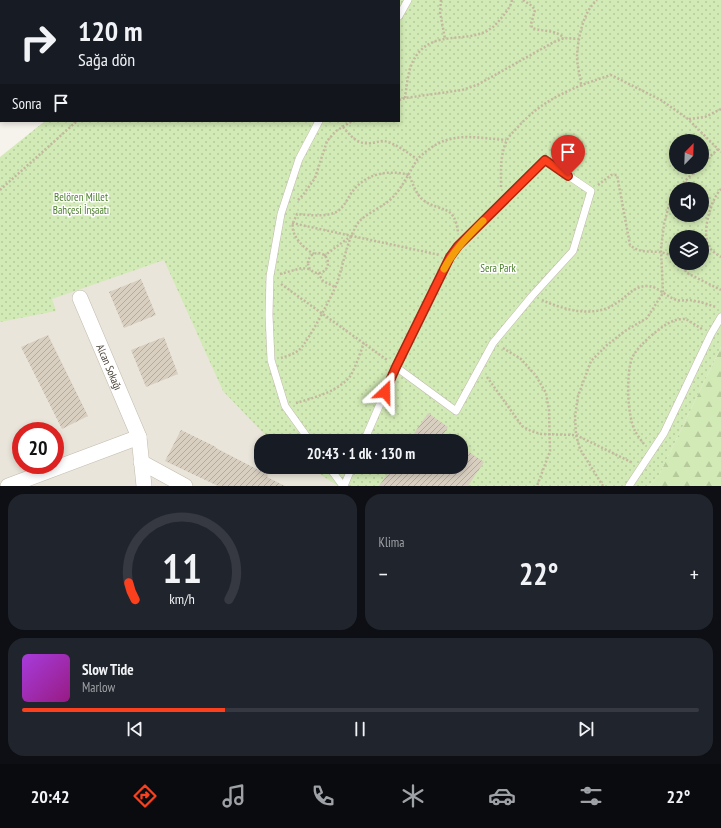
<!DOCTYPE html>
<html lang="tr">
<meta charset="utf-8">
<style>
body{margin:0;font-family:"PT Sans Narrow",sans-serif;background:#20242c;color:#f1f3f6;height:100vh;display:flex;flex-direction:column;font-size:15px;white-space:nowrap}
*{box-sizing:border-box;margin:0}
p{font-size:13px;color:#9ea1a6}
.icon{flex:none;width:22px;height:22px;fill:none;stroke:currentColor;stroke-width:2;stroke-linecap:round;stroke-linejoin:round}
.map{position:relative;height:486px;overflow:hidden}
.panel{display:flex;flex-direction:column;gap:8px;padding:8px;background:#0d0f14;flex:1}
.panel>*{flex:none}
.banner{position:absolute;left:0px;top:0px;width:400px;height:122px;box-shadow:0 2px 6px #0003;background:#171b24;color:#f1f3f6;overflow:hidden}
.needle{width:26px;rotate:23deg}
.tools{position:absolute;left:669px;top:134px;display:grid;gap:8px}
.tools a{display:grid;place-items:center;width:40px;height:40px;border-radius:50%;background:#171b24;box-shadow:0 2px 6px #0003;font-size:20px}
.speed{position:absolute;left:12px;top:422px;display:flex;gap:8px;font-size:20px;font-weight:700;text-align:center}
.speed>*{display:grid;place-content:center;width:52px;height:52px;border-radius:50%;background:#171b24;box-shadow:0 2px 6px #0003;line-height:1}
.speed .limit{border:6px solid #d22;background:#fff;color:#111}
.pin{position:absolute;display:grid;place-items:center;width:34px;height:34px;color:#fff;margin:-41px -17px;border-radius:50% 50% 50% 0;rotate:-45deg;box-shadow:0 0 4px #0007}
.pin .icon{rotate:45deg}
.me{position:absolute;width:44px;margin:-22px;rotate:23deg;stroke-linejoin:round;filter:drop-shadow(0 0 3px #0008)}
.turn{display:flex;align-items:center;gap:14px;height:84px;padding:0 12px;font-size:18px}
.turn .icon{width:52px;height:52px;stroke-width:2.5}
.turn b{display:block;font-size:28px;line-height:34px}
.then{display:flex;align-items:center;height:38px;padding:0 12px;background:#0003;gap:8px;font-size:15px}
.big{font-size:30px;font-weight:700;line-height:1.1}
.panel .tile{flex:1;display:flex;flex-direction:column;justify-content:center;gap:6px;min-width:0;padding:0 14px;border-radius:16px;background:#20242c}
.panel .dial{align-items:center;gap:0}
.dial svg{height:104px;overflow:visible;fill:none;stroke:#363941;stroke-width:7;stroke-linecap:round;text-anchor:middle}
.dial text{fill:#f1f3f6;stroke:none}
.song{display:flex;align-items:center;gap:12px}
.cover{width:48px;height:48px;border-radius:6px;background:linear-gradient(135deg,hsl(280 70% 55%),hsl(310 70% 35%))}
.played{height:4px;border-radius:2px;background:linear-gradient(90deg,#fc3f1d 30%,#363941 30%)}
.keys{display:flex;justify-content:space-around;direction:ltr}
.heat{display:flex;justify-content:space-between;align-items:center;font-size:22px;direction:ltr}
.panel .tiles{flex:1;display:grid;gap:8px;grid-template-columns:1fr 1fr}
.tile:last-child{grid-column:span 2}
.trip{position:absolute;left:254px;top:434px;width:214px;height:40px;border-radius:16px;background:#171b24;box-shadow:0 2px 6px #0003;font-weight:700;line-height:40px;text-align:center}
.menu{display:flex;height:64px;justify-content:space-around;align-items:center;background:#090b0e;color:#9ea1a6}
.menu .icon{width:28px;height:28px}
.menu .active{color:#fc3f1d}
.menu b{font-size:18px;color:#f1f3f6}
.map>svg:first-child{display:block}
</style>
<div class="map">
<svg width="721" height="486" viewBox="0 0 721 486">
<defs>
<pattern id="forest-firs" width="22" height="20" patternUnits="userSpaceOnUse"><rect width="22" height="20" fill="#d2eab5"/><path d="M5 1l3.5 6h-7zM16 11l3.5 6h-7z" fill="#b6ca9c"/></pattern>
<pattern id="park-dots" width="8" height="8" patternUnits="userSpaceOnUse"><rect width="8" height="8" fill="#d2eab5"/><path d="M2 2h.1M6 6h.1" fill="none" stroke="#b6ca9c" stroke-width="1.8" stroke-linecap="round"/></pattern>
<pattern id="building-hatch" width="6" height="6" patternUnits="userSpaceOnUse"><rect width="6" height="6" fill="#d8cfc1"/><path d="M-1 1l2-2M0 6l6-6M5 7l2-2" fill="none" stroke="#b1aa9e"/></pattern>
</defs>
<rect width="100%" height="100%" fill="#f6f3ec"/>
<path fill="#eae5da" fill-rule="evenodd" d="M56,129L338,441H261V467H362L379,486H0V183ZM21,431H55V465H21Z"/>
<path fill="url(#forest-firs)" d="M721,347V486H649L659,475Z"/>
<path fill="url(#park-dots)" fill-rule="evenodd" d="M196,0H721V347L659,475L649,486H338L309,467H461V441H271L223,391L164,260L52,299L56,311L0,322V157L45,121H399V1H195ZM676,141H702V167H676ZM676,189H702V215H676ZM676,237H702V263H676Z"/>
<path fill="url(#building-hatch)" d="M141,279L156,315L124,328L109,292Z
M48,335L88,416L62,429L21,347Z
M164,337L178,374L146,387L131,350Z
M428,413L448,427L439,441H409Z
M181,430L216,447V448L268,475L267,477L285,486H218L165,461Z
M461,447L484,462L468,486H379L392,467H461Z"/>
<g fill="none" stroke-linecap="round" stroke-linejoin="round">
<defs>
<path id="service" d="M399,16L408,0
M310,441L285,406L271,360L269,315L270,276L281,214L299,159L319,121
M364,441L396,367L450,257L458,246L545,160L591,191L573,251L532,296L493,343L456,411L396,367
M329,467L343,486
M344,486L352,467
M629,486L664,433L711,334L721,317"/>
<g id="minor">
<path id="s1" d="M80,298L139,437L144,486"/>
<path d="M141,462L185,486"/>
<path d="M8,486L139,437"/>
</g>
</defs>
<use href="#service" stroke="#c2bbae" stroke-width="8"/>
<use href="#minor" stroke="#c2bbae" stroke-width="16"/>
<path stroke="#c4b79f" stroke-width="2.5" stroke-dasharray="2 2" stroke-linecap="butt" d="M441,0L440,12L445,39
M523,0L532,6L535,10L531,24L532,28C543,32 555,29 564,38
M71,1L72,0
M233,1L234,0
M581,84C580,75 577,65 577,56C578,38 583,12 597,0
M405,98C407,84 408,67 416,56C434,29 468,44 490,29C495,26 499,21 503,16C507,11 511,6 512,0
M399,100L405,98L462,90L477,85L554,42L564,38L579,39
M689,119L705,117L721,109
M0,122L1,120
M343,127C351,136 357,145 371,143C375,143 379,141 384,141C395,143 408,153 417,159
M702,164L718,149
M598,185L611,175H617L630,245C639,253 648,251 660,252C665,253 671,255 676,257
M501,187C501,171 500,157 506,142C508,137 513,132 517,128C542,99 576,86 611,75L661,100L688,119L721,152
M678,189L680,186L699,167
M721,189C711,199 701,233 709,247C711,250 717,255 721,257
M0,190L77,121
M298,200L303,195L315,178L327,141L336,131L352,121
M292,223L440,255
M308 263a10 10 0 1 1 20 0a10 10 0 1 1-20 0Z
M314,254C305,249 290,236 293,223C294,220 296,217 297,214C309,215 323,217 334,213C342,210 346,202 350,195C363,174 387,169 409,175C413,184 416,194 423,200C441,213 454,203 458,232
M324,256L351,236
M681,263L687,273L721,290
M318,273L323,281L335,287
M280,274L302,268L309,269
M281,284L387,360
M542,300C564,310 594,318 615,304C626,298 633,286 647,286C658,286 666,297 677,300C681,301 685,300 689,300C698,301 707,304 716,307
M503,348L521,359L536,376L546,393L549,410L550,451L537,486
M281,358C287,356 295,354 300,349C309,340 332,296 337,283C344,263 346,242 358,223C364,214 386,206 394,196C404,185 409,172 417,160C419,157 424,153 428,150C452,131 477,138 506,140
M487,377L522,426L531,431L541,434L576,435L633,463
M296,403C313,398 340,391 351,375C356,366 360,353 364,343
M644,444C641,440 637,435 635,431C627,415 626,374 632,358C638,345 661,326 673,321C677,319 682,319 686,319L702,329
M603,486L580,449L576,435L575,417L578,396L591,361L607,345L625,331L647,318L663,293L661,249L664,224L669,205L676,192"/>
<use href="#service" stroke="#fff" stroke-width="7"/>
<use href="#minor" stroke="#fff" stroke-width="15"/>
</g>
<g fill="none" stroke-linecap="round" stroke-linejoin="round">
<defs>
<path id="route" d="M385,392L396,367L450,257L458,246L545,160L568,176"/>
</defs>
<use href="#route" stroke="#a42913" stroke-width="10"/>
<use href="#route" stroke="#fc3f1d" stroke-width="7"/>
<path stroke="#f59e0b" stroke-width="7" d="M444,269C454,250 468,236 483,221"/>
</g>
<g text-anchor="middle" stroke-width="3" stroke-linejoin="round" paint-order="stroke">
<g font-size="11" fill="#4a7f2a" stroke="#fff">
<text x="81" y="201">Belören Millet<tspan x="81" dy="13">Bahçesi İnşaatı</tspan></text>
<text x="498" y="272">Sera Park</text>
</g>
<g font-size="11" fill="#4b4439" stroke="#fff">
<text dy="4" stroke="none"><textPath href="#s1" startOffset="75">Alcan Sokağı</textPath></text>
</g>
</g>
</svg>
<div class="tools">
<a><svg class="needle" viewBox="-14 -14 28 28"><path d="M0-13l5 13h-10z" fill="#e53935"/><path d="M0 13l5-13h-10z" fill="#9ea1a6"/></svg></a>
<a><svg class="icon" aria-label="sound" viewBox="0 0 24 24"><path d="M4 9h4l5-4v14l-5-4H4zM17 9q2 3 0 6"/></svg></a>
<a><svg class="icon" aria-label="layers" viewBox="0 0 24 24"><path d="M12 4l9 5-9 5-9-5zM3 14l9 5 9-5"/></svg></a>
</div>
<div class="speed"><div class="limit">20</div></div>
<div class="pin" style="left:568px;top:176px;background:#d93025"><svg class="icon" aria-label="arrive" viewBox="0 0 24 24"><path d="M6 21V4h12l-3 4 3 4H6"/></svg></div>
<svg class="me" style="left:385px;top:392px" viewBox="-20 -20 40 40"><path d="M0-17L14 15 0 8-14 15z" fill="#fc3f1d" stroke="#fff" stroke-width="4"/></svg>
<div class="trip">20:43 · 1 dk · 130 m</div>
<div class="banner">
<div class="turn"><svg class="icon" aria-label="right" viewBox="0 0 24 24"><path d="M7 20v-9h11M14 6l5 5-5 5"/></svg><div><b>120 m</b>Sağa dön</div></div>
<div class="then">Sonra<svg class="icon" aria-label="arrive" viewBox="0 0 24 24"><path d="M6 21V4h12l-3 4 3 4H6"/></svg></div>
</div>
</div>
<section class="panel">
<div class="tiles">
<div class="tile dial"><svg viewBox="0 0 100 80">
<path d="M14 69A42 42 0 1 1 86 69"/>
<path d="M14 69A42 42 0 0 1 9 56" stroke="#fc3f1d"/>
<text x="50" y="56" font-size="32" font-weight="700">11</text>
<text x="50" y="72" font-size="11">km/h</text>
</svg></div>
<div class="tile"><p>Klima</p>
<div class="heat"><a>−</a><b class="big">22°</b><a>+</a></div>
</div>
<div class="tile">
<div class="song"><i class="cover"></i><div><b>Slow Tide</b><p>Marlow</p></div></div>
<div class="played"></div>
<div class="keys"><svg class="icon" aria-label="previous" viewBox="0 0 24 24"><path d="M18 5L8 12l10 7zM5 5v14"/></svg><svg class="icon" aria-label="pause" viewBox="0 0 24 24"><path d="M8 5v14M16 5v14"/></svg><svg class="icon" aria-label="next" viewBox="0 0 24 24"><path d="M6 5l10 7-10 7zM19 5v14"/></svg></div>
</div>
</div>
</section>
<nav class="menu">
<b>20:42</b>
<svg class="icon active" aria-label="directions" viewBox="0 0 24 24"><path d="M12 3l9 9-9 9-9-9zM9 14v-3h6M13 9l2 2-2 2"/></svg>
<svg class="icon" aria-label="music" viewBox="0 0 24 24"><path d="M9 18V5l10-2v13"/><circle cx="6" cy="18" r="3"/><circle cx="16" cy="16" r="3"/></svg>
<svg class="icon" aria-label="phone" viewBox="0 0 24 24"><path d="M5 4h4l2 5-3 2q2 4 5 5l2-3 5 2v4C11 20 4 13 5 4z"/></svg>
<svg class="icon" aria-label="climate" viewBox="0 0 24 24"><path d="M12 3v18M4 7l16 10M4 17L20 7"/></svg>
<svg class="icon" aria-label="car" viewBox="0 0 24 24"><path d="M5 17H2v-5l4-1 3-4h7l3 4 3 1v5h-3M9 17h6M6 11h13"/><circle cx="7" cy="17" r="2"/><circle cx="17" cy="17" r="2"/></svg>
<svg class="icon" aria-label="filters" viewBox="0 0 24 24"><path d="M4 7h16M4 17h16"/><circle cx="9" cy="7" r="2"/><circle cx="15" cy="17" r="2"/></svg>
<b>22°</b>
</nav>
